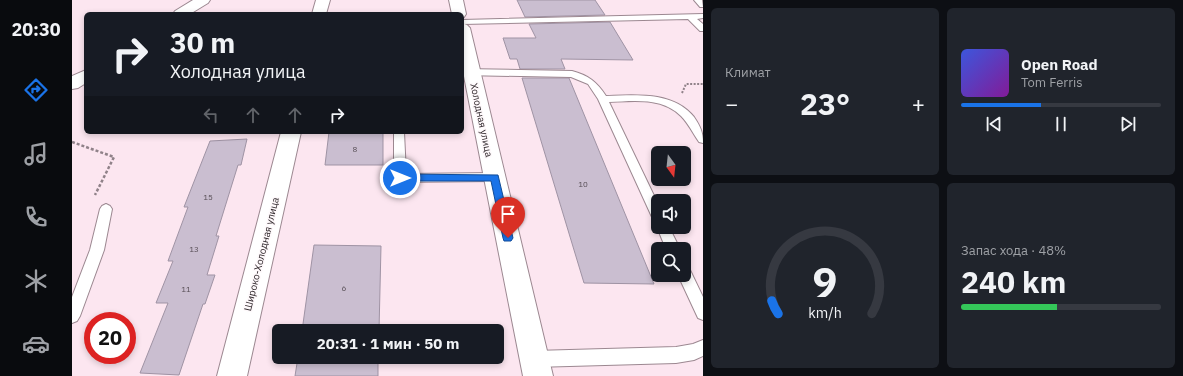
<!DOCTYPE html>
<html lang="ru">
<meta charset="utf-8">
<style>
body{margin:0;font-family:"IBM Plex Sans",sans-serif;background:#20242c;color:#f1f3f6;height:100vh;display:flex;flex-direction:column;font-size:15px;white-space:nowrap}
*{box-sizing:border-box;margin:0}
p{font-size:13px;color:#9ea1a6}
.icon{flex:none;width:22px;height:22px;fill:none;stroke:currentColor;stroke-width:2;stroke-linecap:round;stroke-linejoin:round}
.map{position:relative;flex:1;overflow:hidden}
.details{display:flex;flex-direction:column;gap:8px;padding:8px;background:#0d0f14;width:480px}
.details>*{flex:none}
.hud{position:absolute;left:12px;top:12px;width:380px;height:122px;border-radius:6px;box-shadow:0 2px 6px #0003;background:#171b24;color:#f1f3f6;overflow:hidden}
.needle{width:26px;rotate:165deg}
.tools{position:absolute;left:579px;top:146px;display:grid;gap:8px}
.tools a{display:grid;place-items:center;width:40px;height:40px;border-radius:6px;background:#171b24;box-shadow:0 2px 6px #0003;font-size:20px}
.speed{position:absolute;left:12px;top:312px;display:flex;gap:8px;font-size:20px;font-weight:700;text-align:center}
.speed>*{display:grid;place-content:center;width:52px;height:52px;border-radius:50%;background:#171b24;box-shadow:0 2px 6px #0003;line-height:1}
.speed .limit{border:6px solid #d22;background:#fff;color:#111}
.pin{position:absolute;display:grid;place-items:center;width:34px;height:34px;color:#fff;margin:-41px -17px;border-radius:50% 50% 50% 0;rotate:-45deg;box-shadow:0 0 4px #0007}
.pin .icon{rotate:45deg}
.me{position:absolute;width:44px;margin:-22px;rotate:90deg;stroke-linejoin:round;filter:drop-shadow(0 0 3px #0008)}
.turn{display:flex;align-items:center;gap:14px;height:84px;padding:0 20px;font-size:18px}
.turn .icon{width:52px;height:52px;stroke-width:2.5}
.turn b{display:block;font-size:28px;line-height:34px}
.lanes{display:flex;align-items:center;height:38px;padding:0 20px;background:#0003;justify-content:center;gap:20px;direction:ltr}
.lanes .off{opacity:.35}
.big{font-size:30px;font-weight:700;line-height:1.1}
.details .widget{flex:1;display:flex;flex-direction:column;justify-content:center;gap:6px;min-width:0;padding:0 14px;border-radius:6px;background:#20242c}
.details .dial{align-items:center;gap:0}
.dial svg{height:104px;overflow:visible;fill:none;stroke:#363941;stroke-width:7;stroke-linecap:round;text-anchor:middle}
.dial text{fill:#f1f3f6;stroke:none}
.song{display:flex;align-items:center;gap:12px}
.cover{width:48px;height:48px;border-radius:6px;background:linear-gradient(135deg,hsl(230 70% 55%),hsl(290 70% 35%))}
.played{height:4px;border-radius:2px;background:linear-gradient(90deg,#1a73e8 40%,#363941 40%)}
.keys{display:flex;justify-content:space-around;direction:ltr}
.heat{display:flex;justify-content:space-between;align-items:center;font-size:22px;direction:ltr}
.charge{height:6px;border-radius:3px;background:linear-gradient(90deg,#34c759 48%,#363941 0)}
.details .tiles{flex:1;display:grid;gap:8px;grid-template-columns:repeat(2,1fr)}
.trip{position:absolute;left:200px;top:324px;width:232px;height:40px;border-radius:6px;background:#171b24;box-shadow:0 2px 6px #0003;font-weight:700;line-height:40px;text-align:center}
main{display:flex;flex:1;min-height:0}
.menu{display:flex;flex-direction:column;width:72px;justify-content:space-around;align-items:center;background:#090b0e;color:#9ea1a6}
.menu .icon{width:28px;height:28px}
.menu .selected{color:#1a73e8}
.menu b{font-size:18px;color:#f1f3f6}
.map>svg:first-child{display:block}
</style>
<main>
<nav class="menu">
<b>20:30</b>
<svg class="icon selected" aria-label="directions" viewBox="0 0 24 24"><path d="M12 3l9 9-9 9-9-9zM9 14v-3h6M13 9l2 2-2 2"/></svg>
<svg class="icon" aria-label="music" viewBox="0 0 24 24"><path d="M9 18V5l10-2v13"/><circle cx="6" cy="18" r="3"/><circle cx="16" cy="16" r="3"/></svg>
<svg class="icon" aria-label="phone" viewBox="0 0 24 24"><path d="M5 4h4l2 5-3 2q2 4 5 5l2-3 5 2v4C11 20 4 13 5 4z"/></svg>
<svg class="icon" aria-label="climate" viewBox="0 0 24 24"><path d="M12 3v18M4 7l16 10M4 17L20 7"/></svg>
<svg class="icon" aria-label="car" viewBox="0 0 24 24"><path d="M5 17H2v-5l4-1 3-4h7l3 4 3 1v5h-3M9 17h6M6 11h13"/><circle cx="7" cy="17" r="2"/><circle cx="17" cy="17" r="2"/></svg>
</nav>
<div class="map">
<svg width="631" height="376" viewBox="0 0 631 376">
<rect width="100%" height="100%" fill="#fce6f0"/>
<path fill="#cabed0" stroke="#9f93a4" d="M445,0H523L533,15L453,17Z
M538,22L561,60L489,59L493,69H448L445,59H438L431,38H464L457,24Z
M450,78H497L582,284L512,283Z
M257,132H311V165H253Z
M175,139L169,165H166L144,236H147L135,275H143L133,304H131L107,375L68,373L96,303H84L101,261H96L116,207H112L138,141Z
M242,245L309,246L307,331H230Z
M226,357H306V376H223Z"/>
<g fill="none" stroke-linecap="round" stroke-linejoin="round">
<defs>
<path id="lane" d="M622,0H630L631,7H628Z
M631,14V18L625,19L631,24V31H628L616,19L390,24V20Z
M390,69L500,71C516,75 525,82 534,96C564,95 601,91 622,117C628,126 631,132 631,143L627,142C621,133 616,123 609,116C590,97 562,101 537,102L586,204V222L582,221L580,217L526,99L516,84L499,77L390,75Z
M322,132H332L334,174L422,173L426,174L428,177L426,180L422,181L328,182L324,181L322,178Z
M34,204L38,206L40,209L32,250L8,316L5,321L0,323V297L18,250L28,209L30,206Z
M586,224V227H597L608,249H594L585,227Z
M612,266L617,268L631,297V320L626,318L606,275H612Z
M631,340V356L622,360L604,363L462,367L456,365L454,359L456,353L462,351L604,347L621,344Z"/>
<path id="street" d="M244,0H258L254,14H240Z
M377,0H391L394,14L392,17L390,18V14H380Z
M390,23L395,25L398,28L481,376H451L390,66Z
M209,132H229L175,376H145Z"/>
<path id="secondary" d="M121,0H138L136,3L118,14H101L103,11Z
M14,70V83L6,88L0,89V76Z"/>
</defs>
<use href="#lane" stroke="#9c8891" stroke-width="2"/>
<use href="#street" stroke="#9c8891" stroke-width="2"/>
<use href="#secondary" stroke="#9c8891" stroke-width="2"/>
<path stroke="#908289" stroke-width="2" stroke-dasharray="2 1.5" stroke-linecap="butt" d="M610,93L614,84H631"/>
<path stroke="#908289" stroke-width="2.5" stroke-dasharray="3 2" stroke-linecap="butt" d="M0,142L42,157L23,195"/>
<use href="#lane" fill="#fff" fill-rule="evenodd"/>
<use href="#street" fill="#fff" fill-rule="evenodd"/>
<use href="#secondary" fill="#fff" fill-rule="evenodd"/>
</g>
<path fill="#1a73e8" stroke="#114b97" d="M328,174L426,175L441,238L439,241H432L431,238L419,181H328L324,178Z"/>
<g text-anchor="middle" stroke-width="3" stroke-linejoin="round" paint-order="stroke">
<g font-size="8" fill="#564d54">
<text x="283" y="152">8</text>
<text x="511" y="187">10</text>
<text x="136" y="200">15</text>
<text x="122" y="252">13</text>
<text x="272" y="291">6</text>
<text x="114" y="292">11</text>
</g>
<g font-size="10" fill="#2f272b" stroke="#fef9fb">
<text transform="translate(410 120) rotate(78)" y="4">Холодная улица</text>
<text transform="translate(189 254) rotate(-76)" y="4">Широко-Холодная улица</text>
</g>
</g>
</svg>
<div class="tools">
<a><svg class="needle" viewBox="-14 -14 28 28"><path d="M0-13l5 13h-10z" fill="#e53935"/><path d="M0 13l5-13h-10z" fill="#9ea1a6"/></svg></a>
<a><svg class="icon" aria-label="sound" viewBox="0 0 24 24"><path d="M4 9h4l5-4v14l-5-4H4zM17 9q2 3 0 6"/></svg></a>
<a><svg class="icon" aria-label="search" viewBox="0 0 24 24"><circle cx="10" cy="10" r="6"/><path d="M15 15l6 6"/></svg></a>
</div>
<div class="speed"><div class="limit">20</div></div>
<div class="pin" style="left:436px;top:238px;background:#d93025"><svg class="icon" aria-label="arrive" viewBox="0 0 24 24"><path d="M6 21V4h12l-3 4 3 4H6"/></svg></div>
<svg class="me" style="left:328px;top:178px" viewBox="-20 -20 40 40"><circle r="17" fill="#1a73e8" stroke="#fff" stroke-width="3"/><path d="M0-11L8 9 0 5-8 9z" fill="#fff"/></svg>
<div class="trip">20:31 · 1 мин · 50 m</div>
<div class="hud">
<div class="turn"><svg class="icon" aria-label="right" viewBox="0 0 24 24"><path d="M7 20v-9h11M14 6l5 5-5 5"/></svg><div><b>30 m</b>Холодная улица</div></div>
<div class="lanes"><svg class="icon off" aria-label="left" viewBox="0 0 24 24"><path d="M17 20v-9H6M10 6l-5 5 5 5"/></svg><svg class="icon off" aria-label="ahead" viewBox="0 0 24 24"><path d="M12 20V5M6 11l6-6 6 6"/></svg><svg class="icon off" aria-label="ahead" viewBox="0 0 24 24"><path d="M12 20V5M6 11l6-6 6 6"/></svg><svg class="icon" aria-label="right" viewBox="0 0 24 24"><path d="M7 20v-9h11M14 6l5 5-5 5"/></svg></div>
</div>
</div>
<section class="details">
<div class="tiles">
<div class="widget"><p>Климат</p>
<div class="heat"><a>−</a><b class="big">23°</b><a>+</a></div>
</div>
<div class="widget">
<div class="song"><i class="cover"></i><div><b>Open Road</b><p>Tom Ferris</p></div></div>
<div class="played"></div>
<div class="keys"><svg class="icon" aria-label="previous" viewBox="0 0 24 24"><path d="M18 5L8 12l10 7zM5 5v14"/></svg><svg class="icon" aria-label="pause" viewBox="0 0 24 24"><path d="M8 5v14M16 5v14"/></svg><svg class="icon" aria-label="next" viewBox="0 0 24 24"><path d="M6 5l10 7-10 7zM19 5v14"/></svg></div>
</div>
<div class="widget dial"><svg viewBox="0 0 100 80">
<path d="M14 69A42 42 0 1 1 86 69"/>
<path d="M14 69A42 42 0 0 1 9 59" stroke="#1a73e8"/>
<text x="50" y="56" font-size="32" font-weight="700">9</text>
<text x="50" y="72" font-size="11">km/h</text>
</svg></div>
<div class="widget"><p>Запас хода · 48%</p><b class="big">240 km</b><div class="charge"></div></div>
</div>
</section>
</main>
